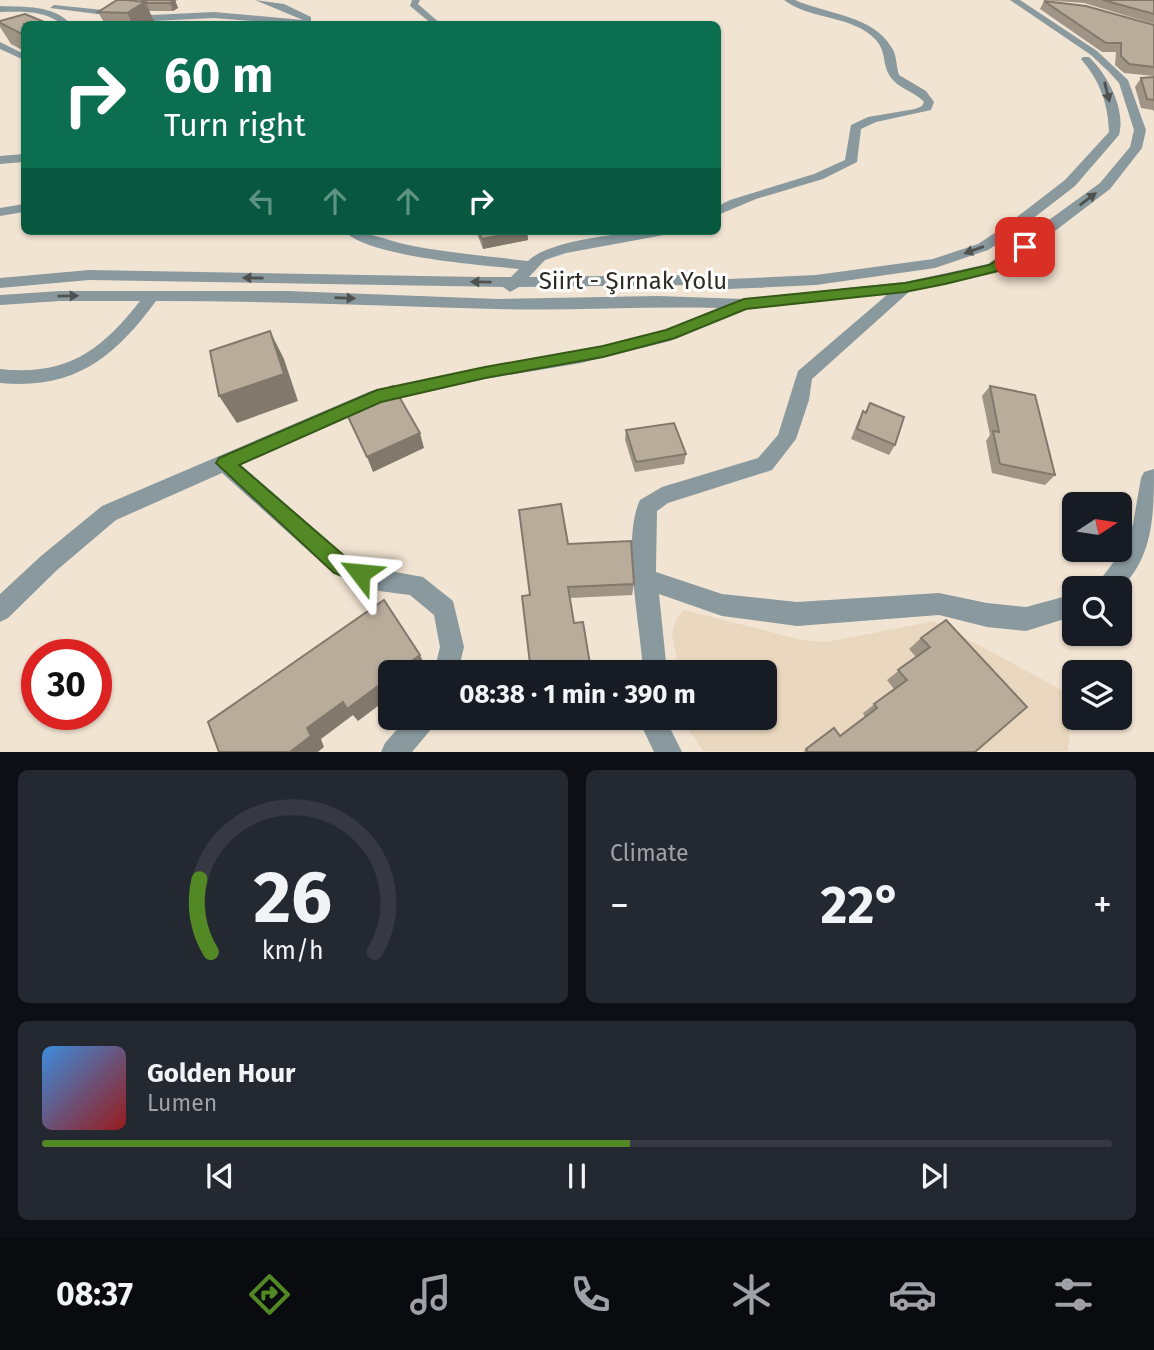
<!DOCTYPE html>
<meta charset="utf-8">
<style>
body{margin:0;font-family:"Fira Sans",sans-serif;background:#242831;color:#f1f3f6;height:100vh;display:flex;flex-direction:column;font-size:26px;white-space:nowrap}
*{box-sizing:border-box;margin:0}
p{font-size:23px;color:#9ea1a6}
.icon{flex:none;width:38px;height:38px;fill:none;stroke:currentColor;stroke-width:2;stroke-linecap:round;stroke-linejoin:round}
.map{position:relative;height:752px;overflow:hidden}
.details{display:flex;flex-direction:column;gap:18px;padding:18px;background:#0d0f14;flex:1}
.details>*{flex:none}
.guide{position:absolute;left:21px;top:21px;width:700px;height:214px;border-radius:10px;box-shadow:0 2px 5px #0004;background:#0b6e4f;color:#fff;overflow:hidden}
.needle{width:46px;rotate:78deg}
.buttons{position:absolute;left:1062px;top:492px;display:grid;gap:14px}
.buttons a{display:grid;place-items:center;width:70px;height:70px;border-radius:10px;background:#171b24;box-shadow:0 2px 5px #0004;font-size:35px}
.speed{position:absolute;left:21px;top:639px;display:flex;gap:14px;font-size:35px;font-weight:700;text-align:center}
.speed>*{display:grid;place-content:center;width:91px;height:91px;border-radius:50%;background:#171b24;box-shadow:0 2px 5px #0004;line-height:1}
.speed .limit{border:10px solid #d22;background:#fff;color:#111}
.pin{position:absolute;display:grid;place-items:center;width:60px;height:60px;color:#fff;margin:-30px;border-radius:14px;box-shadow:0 4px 10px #0006}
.me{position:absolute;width:77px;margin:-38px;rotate:299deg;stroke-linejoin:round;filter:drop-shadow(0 0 5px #0008)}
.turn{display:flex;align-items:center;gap:24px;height:147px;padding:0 28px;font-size:32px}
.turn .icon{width:91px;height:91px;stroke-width:2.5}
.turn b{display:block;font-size:49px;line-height:60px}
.lanes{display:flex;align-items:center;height:66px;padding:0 28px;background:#0003;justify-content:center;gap:35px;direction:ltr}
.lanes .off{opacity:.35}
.big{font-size:52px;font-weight:700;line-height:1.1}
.details .tile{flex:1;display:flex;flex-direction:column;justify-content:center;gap:10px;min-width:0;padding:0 24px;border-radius:10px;background:#242831}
.details .dial{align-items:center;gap:0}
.dial svg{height:182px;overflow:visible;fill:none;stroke:#363941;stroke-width:7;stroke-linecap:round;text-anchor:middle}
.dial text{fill:#f1f3f6;stroke:none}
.song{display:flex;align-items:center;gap:21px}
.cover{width:84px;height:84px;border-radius:10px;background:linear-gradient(135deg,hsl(210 70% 55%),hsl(0 70% 35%))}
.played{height:7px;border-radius:4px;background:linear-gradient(90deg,#528924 55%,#363941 55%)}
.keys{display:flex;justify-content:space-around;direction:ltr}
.heat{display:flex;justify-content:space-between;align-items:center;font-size:38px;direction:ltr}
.details .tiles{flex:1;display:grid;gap:18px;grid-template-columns:1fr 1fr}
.tile:last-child{grid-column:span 2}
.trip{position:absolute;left:378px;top:660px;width:399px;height:70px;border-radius:10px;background:#171b24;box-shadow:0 2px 5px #0004;font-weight:700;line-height:70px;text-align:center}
.dock{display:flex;height:112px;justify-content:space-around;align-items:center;background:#090b0e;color:#9ea1a6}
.dock .icon{width:49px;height:49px}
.dock .on{color:#528924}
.dock b{font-size:32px;color:#f1f3f6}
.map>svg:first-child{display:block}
</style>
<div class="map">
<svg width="1154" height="752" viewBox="0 0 1154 752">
<rect width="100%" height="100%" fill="#f2e4d3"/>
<path fill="#ead7bf" d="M684,610L802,640L827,642L934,621L1073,696L1068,751H703L689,730L686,718H765V672H679L672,634L676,620Z"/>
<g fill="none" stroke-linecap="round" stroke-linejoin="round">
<path fill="#89999e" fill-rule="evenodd" d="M255,0L284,4L311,17V21L323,24H294L214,18L152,21L50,8L54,5L152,15L214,12L303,20Z
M412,0H420L418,4L441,24H432L410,6Z
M784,0H795C826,14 873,15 892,48C897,56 896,66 899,75L926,91L934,102L931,110L876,122L861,129L857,162L823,179L756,199L718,215V206L730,200L814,174L845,160L851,125L868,117L915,109L922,106L924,102C915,92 902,90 893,80C877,62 894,47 860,28C836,16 805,16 784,0Z
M1010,0H1020L1097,51L1128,80L1146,130L1142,148L1110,189L1030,250L998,271L910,291L812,379L809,400L796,439L772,470L668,503L657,511L656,569V572L722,594L797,602L939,593L987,603L1026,607L1074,594V616L1026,631L987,627L939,615L797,626L722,616L659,594L667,672H643C641,626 621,540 640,500L662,487L758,458L778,435L798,371L888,294L744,309L670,341L581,363L485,379L381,402L240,464L348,558L379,569L423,577L453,601L464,647L458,672H434L440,647L434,615L410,595L379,591L333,573L222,473L116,520L57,570L8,618L0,622V594L41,556L102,506L371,391L485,367L581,351L666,330L718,308C644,306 570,311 495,309C382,306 270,301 156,301C114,358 74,390 0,383V369C66,376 100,352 140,301H60L0,305V295L60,291H288L498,299L658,296L744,299L905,282L988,264L1100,183L1130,147L1134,130L1119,83L1109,72L1091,55Z
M0,6C25,7 53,5 71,24C60,25 52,16 40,14C27,11 13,12 0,12Z
M0,42L24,54V60L0,49Z
M1083,57H1089C1108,75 1126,110 1119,135L1075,186L1014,233L988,250L935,268L816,285L729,289L687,285L519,287L510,292L503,287L89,280L0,288V278L89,270L479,277H511L519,269C481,265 369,257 344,231C366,231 386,240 408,245C447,253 488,256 528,261C551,238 638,231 671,231L664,235L566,253L545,260L529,277L687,275L729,279L816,275L933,259L978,244L1004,227L1065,180L1109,132C1108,103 1100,81 1081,59Z
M24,154V162L0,164V156Z
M24,204V212L0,216V208Z
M1154,469C1154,512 1154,557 1120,589L1094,588L1125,547L1133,524L1141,478L1144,472Z
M407,718H437L433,727L412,752H381L385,743Z
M642,718H668V724L682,752H654L642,727Z"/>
</g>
<path fill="#9f9485" d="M175,0L178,8L173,11H149L155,23L153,24H105L98,12L141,1Z
M1042,0H1154V24L1084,3Z
M1044,1L1154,25V76L1124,73L1115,65L1116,52H1102L1040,9Z
M0,21L24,24V51L11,44L0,27Z
M1154,77V112L1153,110L1141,108L1135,87L1141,78Z
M476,231H527L528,240L483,249Z
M990,386L1055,475L1045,485L992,473L986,441L990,435L982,396Z
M870,403L895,445L889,455L851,439L858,421L863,411L865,412Z
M626,430L686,454L684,464L635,472L625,440Z
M568,544L634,584L632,595L570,598L574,623L591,672H531L530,595Z
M946,620L975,752H803L834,728L840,736L865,717L863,713L894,689L887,680L916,657L909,649L921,638Z"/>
<path fill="#82786c" d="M175,0L178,8L173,11L170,3Z
M145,2L155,23L153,24H133L127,13Z
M521,231H527L528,240L483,249L482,239Z
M270,331L284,359L298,401L237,423L219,396Z
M420,433L424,448L373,472L367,457Z
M420,655L427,669L423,672H397Z
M390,677V697L358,721L353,715L321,739L324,747L318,752H290L307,728L343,702Z"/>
<path fill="#b9ac9b" stroke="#82786c" stroke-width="2" d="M117,0H127L145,2L127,13L98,12Z
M143,0H175L170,3H146L145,2L141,1Z
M1103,0H1154V14Z
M1044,1L1086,6L1154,25V67L1129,64L1121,56V43H1106Z
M25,14L49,24H24V35L0,23V21Z
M1154,77V100L1147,99L1141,78Z
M478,231H521L482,239Z
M270,331L284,374L219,396L210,351Z
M393,386L420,433L367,457L343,406Z
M990,386L1035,395L1055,475L1000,464L993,431L999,432Z
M870,403L904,417L895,445L857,429L863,411L866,413Z
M674,423L686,454L636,462L626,430Z
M561,504L568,544L631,541L634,584L568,587L574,623L583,622L591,670L580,672H531L522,596L530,595L519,510Z
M384,600L420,655L397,672H390V677L347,709L343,702L307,728L311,736L290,752H219L208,722Z
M946,620L1027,707L975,752H808L806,749L834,728L840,736L877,708L874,704L907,680L898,670L930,647L921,638Z"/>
<defs><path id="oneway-solid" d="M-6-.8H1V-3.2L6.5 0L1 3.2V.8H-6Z" transform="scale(1.75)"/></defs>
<g fill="#4e514e">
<use href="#oneway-solid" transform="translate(1107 92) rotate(76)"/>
<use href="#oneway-solid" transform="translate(1088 199) rotate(-37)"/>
<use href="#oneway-solid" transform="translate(974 250) rotate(160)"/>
<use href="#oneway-solid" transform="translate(253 278) rotate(-179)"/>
<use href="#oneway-solid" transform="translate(481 282) rotate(-179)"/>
<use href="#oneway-solid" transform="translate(68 296) rotate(-1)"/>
<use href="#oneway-solid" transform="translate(345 298) rotate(2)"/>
</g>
<path fill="#528924" stroke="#355917" stroke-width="2" d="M1025,243L1032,247L1030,250L998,271L945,284L905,292L746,309L675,338L603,357L485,378L381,402L239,465L348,559L368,566L371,573L368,580L360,583L334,573L216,463L219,458L377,390L485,367L603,346L666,330L744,299L905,283L945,275L989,265Z"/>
<g text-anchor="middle" stroke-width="6" stroke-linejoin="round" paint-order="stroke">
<g font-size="24" fill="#2f2a23" stroke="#fff">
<text x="633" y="289">Siirt - Şırnak Yolu</text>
</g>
</g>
</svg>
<div class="buttons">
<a><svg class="needle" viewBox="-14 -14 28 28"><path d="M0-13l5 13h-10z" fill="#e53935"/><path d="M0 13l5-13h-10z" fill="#9ea1a6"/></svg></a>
<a><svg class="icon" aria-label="search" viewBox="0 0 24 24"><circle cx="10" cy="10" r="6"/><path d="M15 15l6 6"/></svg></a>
<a><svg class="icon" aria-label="layers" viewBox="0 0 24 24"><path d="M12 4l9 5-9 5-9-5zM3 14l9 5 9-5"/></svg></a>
</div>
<div class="speed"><div class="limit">30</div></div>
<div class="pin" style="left:1025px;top:247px;background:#d93025"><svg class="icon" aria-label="arrive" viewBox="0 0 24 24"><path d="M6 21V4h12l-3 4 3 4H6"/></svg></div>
<svg class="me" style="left:360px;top:573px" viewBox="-20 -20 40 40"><path d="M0-17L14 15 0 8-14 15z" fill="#528924" stroke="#fff" stroke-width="4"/></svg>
<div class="trip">08:38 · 1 min · 390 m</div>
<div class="guide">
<div class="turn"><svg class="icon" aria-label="right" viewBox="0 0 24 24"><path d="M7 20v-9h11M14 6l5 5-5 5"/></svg><div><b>60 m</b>Turn right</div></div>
<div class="lanes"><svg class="icon off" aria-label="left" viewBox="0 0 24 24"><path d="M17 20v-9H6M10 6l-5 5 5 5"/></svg><svg class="icon off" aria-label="ahead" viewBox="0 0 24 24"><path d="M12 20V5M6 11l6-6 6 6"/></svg><svg class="icon off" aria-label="ahead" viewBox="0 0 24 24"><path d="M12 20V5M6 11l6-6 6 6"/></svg><svg class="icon" aria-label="right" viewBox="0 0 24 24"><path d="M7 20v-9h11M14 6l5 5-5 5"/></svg></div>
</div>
</div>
<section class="details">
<div class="tiles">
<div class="tile dial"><svg viewBox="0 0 100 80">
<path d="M14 69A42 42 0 1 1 86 69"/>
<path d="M14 69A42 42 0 0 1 9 37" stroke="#528924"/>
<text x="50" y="56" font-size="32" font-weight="700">26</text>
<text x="50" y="72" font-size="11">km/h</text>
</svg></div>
<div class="tile"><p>Climate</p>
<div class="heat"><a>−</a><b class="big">22°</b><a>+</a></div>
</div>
<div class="tile">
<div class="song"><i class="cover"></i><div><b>Golden Hour</b><p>Lumen</p></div></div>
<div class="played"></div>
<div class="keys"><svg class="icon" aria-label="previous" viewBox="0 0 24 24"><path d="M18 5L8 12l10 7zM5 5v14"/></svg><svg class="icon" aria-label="pause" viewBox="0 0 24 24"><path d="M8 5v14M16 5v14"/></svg><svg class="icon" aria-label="next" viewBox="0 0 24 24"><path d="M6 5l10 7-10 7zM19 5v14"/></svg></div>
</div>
</div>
</section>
<nav class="dock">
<b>08:37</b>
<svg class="icon on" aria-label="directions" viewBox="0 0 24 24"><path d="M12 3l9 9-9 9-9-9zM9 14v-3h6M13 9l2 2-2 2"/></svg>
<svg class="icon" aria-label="music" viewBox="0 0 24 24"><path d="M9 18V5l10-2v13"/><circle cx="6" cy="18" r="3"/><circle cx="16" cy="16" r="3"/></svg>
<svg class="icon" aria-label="phone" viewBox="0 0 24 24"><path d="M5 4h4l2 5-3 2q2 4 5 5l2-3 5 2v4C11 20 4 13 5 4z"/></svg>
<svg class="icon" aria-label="climate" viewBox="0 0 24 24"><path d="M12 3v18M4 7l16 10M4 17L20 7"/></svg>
<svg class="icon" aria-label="car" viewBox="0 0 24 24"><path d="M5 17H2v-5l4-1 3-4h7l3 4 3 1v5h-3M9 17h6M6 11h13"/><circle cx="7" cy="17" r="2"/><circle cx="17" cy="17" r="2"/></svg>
<svg class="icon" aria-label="filters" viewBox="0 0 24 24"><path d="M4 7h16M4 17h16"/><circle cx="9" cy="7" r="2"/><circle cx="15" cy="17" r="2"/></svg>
</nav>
